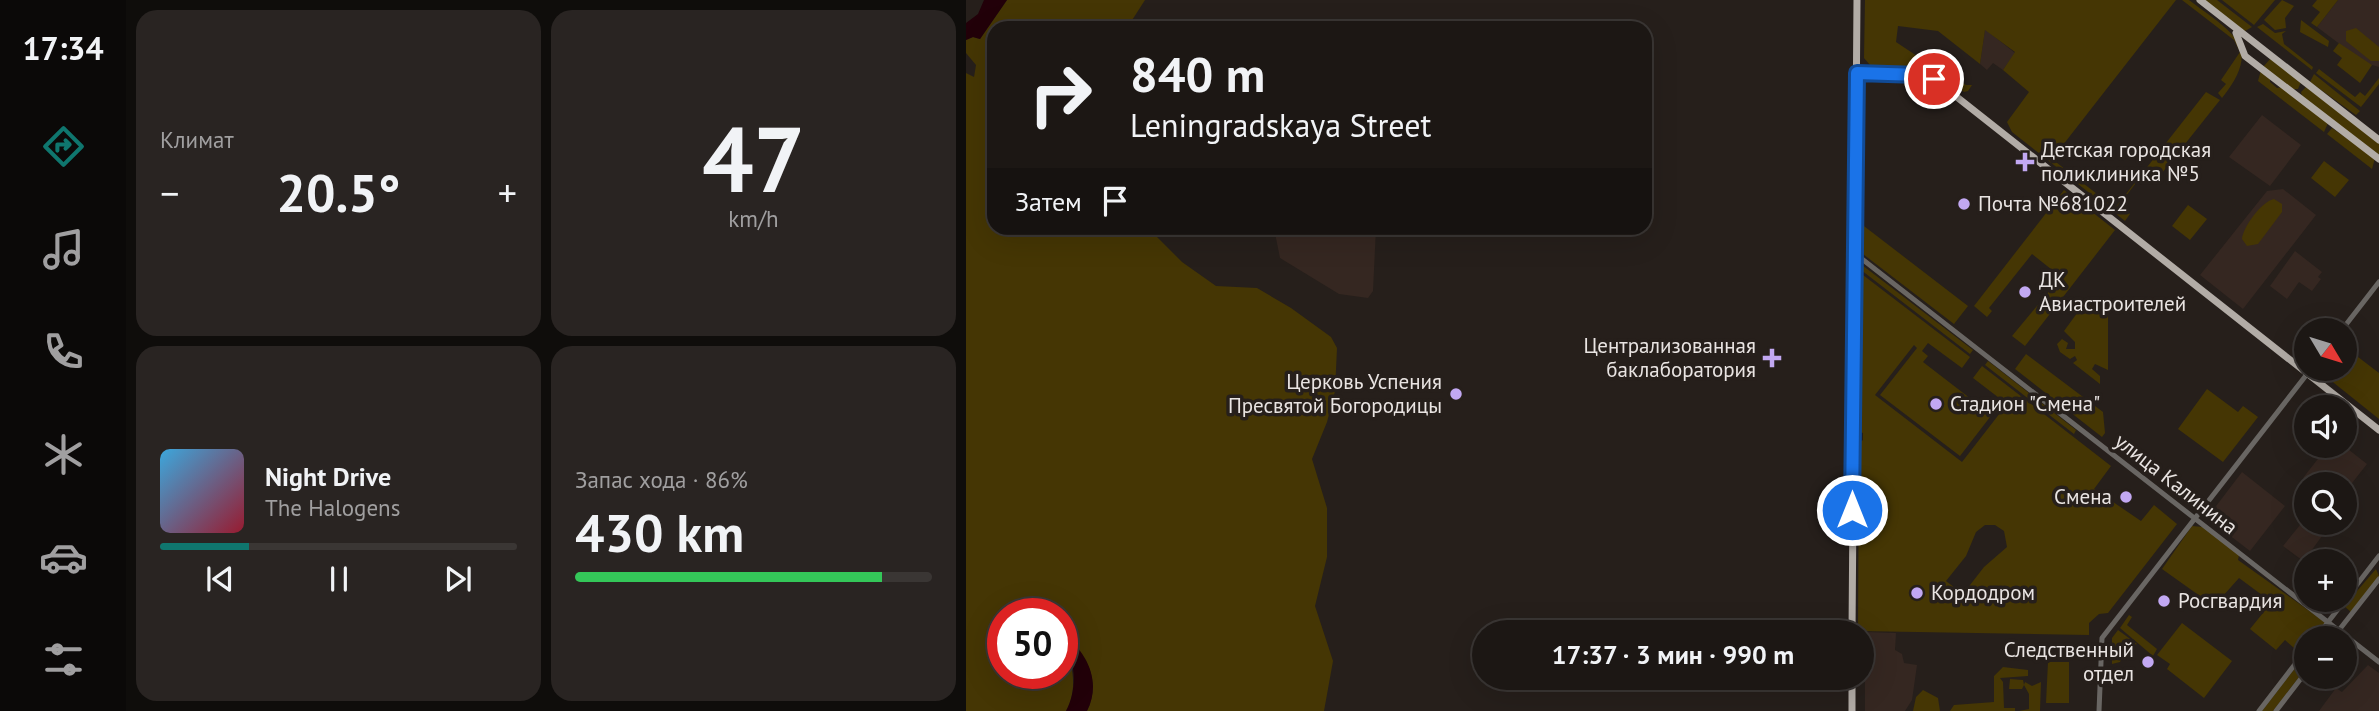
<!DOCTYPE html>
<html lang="ru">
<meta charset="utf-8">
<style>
body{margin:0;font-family:"PT Sans",sans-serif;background:#292422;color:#f1f3f6;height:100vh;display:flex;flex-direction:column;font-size:26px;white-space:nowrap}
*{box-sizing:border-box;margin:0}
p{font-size:23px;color:#a09fa0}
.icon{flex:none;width:38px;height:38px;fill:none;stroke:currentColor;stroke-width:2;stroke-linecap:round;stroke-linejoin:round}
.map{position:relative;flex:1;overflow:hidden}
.details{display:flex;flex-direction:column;gap:10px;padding:10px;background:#0f0d0b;width:840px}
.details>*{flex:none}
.guide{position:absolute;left:21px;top:21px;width:665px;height:214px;border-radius:21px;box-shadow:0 7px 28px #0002,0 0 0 2px #3a3634;background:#1c1714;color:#f1f3f6;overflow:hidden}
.needle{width:46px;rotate:128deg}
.controls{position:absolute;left:1328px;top:318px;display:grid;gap:14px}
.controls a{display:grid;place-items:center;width:63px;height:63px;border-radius:50%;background:#1c1714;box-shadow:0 7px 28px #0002,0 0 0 2px #3a3634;font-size:35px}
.speed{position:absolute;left:21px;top:598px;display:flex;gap:14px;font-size:35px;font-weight:700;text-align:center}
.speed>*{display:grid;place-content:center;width:91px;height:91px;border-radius:50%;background:#1c1714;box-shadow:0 7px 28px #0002,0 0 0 2px #3a3634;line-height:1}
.speed .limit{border:10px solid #d22;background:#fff;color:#111}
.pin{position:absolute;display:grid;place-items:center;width:60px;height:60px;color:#fff;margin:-30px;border:4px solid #fff;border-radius:50%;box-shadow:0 2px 7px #0007}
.me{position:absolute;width:77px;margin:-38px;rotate:0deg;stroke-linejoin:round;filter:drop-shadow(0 0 5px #0008)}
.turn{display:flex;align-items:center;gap:24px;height:147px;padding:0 28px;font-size:32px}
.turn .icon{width:91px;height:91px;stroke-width:2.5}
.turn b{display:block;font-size:49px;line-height:60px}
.then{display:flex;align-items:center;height:66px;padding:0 28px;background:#0003;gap:14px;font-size:26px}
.big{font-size:52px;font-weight:700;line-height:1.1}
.details .widget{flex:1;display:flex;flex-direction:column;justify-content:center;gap:10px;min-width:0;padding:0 24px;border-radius:21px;background:#292422}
.details .dial{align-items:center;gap:0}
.dial b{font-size:91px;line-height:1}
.song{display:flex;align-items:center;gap:21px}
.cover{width:84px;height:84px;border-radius:10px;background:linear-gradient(135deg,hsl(200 70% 55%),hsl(350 70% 35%))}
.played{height:7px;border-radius:4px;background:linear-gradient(90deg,#0f766e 25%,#3a3634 25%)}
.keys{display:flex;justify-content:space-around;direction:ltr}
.heat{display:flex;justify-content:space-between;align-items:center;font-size:38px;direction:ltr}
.charge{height:10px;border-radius:5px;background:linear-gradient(90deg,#34c759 86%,#3a3634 0)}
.details .tiles{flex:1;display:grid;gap:10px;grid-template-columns:repeat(2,1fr)}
.trip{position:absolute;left:506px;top:620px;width:402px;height:70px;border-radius:35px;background:#1c1714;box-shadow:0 7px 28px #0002,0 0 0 2px #3a3634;font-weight:700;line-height:70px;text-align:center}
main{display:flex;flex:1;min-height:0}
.tab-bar{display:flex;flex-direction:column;width:126px;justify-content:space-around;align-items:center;background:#0b0908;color:#a09fa0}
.tab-bar .icon{width:49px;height:49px}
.tab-bar .current{color:#0f766e}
.tab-bar b{font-size:32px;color:#f1f3f6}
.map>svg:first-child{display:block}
</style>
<main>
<nav class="tab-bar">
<b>17:34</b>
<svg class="icon current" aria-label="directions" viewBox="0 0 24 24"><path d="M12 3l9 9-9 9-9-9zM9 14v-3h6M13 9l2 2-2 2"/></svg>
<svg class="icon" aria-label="music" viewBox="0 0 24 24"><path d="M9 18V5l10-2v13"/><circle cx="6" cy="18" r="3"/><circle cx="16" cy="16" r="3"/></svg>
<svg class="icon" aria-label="phone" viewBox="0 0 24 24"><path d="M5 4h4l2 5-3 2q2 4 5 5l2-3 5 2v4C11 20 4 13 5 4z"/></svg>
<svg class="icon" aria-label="climate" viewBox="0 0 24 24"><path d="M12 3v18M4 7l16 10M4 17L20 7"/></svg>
<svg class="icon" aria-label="car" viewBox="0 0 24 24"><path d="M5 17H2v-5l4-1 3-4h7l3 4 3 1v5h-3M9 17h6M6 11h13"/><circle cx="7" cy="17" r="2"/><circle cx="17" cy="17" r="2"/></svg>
<svg class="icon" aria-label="filters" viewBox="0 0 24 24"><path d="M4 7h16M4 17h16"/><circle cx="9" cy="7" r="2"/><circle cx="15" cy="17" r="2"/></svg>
</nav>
<section class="details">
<div class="tiles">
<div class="widget"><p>Климат</p>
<div class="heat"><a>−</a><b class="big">20.5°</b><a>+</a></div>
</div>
<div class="widget dial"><b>47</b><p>km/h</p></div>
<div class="widget">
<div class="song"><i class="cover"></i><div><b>Night Drive</b><p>The Halogens</p></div></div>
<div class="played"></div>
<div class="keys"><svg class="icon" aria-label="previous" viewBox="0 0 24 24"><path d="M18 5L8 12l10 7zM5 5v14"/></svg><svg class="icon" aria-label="pause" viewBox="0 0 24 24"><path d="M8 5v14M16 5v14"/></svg><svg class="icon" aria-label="next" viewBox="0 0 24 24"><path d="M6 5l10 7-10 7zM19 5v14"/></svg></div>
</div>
<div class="widget"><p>Запас хода · 86%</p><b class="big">430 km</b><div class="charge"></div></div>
</div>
</section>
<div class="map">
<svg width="1413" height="711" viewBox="0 0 1413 711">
<rect width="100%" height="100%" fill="#261f1b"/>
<path fill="#352721" d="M1372,0H1413V67L1399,63L1351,27Z
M1019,29L1049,53L1037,70L1027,63L1021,70L1014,64Z
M1296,115L1335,145L1304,186L1263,157Z
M1317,189L1350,215L1277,309L1234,275L1301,191Z
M308,228H410L407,291L402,298L373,294L314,258Z
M1329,251L1356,272L1352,277L1355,279L1346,291L1333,282L1321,299L1304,286Z
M1362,446H1378L1401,464L1379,492V485H1345L1337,478Z
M1276,472L1319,506L1284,551L1241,518Z
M1338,520L1356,536L1345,551L1358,562L1340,563L1317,546Z
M899,632L930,633L929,650L936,654L938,663L951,665L946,700L939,711H899Z
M1402,665L1413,673V711H1353L1370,688L1376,692Z"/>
<path fill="#453604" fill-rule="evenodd" d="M41,0H179L161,28H28V159L25,155L23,179L28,171V228H182L216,262L250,286L291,288L325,308L365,337L371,348L369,391L361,422L346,459L361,508V557L349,606L367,661L358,711H121C136,680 120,653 96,633V614H37V674H96V647C109,665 111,691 100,711H0V73L8,77L10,65L0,53V40L7,37L14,39Z
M899,0H1210L1086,159L1149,208L1240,92L1254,100L1188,183L1176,175L1153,205L1164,214L1159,221L1046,132L1041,122L1063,92L1037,70L1049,52L1019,30L1014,64L972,31L932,26L930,42L951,56L950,69L904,65L898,58Z
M1216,0H1223C1266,33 1298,45 1256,98L1252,93L1260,84L1255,80L1274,52L1268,40Z
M1237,0H1251L1286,27L1279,31Z
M1256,0H1309L1288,25Z
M1316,0L1328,6L1319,18L1320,28L1309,30L1298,20Z
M1351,0H1372L1351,27L1345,23L1354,12L1346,6Z
M1335,20L1363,41L1362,47L1334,32Z
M1297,24L1309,33L1320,31L1316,34L1318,44L1347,67L1346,70L1291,27Z
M1390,28L1413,47V61H1405L1380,41V31Z
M1373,43L1406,65L1394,83L1371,65L1376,58L1367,51Z
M975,58L989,68L985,74L1000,85H1006L1002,91L998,92L967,68L970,63L975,64Z
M1305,58L1335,82L1332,89H1327L1297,67Z
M1353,69L1389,97L1394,92L1399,96L1413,78V84L1395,107L1350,73Z
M1295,70L1304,77V82L1311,88L1317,87L1362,123L1358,132L1292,81Z
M1348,74L1394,111L1390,115L1344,82Z
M1340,87L1413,142V155L1336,96L1335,92Z
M1366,128L1409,158L1406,169L1361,134Z
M1358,161L1383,180L1369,197L1345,178Z
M1098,190L1149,230L1059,346L1046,336L1095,277L1066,254L1023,308L1026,311L1021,317L1008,306Z
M1308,199L1316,204V212L1292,244L1281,246L1276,239C1277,227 1296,201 1308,199Z
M1222,205L1241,219L1224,240L1206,226Z
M894,223L1002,306L988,324L893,251Z
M896,265L1007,350L1004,354L895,270Z
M897,275L1004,357L996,368L962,343L956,351L962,356L957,362L1018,409L1023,402L1031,408L994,456L914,395L951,348L948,345L909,395L996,462L1041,404L1007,378L1016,366L1145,466L1128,489L1175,521L1188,505L1211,524L1142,613L1133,614L1123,623V635L892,631L893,443L897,440V433L893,432L894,276ZM1019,525H1029L1038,531L1041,547L1018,567L997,594L980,581L1000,556L1010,532Z
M1123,304L1142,312V370L1129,364L1126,369L1134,376V384L1107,363L1111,360L1109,356L1104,359L1094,352L1091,344L1096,339L1102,343L1100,349H1109V342L1098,331L1117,305Z
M1379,347L1413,373V419L1353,371L1379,369Z
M1060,354L1137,412L1139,433L1136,437L1049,369Z
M1022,361L1110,430L1108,434L1019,365Z
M1241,389L1272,412L1277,406L1292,417L1257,462L1212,429Z
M1226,526L1237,527L1273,555L1272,560L1360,623L1347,639H1340V647L1335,654L1319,640L1310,650L1284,629L1301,608L1292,601L1296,595L1273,578L1248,606L1196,569Z
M1410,569L1413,576L1385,612L1378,606Z
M1163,615L1166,617L1161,625L1191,649L1187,656L1154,628Z
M1216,623L1266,661L1238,698L1201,669L1204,664L1191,655Z
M1152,630L1171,644L1160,649L1154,662L1146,664V638Z
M1340,654V668L1307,711H1296Z
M1082,662H1103V703H1080Z
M1037,667L1062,670V676L1034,678L1037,682L1038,708H1049V711H984L988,705L1028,702V676Z
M1044,679L1057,680L1058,685L1059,682L1066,686L1075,682L1074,711H1053L1063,709V694L1058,685L1056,689H1043Z
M957,690L972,698L974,711H947L950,697Z"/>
<path fill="#220009" d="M18,0H41L14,39L7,37L0,40V23L12,14Z
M96,633C121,652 136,681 121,711H100C108,697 110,675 105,660C101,649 96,645 96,633Z"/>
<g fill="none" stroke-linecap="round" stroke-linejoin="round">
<path stroke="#696663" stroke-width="5" d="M887,252L1413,662
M1375,331L1413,282
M1379,600L1413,556
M1349,639L1379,600
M1366,639L1413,579
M1133,711L1136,638L1345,369
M1293,711L1340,650
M1310,711L1340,672"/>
<path stroke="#b2aca6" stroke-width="7" d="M1234,0L1413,140
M1270,33L1279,56L1413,159
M891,73L953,75L968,79L1413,430
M886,632L891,0
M886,711V677"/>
</g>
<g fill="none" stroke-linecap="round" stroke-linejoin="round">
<defs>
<path id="route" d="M886,510L891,73L953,75L968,79"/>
</defs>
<use href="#route" stroke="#114b97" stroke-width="18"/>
<use href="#route" stroke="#1a73e8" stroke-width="12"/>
</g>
<g fill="#c2a8f2" stroke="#261f1b" stroke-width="2.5">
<path d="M1055.5 151.5h7v7h7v7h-7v7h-7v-7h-7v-7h7z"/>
<circle cx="998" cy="204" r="7"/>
<circle cx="1059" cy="292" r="7"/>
<path d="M802.5 347.5h7v7h7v7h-7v7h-7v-7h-7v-7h7z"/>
<circle cx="490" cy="394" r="7"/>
<circle cx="970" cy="404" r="7"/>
<circle cx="1160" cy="497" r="7"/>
<circle cx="951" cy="593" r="7"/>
<circle cx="1198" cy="601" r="7"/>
<circle cx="1182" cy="662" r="7"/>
</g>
<g text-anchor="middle" stroke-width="7" stroke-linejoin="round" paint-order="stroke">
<g font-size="21" fill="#e9e4e2" stroke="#261f1b" text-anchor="start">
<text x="1075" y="157">Детская городская<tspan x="1075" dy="24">поликлиника №5</tspan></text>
<text x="1012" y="211">Почта №681022</text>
<text x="1073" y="287">ДК<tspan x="1073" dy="24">Авиастроителей</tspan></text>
<text x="790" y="353" text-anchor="end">Централизованная<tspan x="790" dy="24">баклаборатория</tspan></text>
<text x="476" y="389" text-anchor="end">Церковь Успения<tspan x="476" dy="24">Пресвятой Богородицы</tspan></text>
<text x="984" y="411">Стадион "Смена"</text>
<text x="1146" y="504" text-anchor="end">Смена</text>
<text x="965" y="600">Кордодром</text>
<text x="1212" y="608">Росгвардия</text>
<text x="1168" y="657" text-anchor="end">Следственный<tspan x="1168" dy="24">отдел</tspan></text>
</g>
<g font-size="21" fill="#e9e4e2" stroke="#261f1b">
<text transform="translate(1210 484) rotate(38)" y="7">улица Калинина</text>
</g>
</g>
</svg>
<div class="controls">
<a><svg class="needle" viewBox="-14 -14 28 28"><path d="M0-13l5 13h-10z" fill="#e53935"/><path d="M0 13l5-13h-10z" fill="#a09fa0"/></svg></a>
<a><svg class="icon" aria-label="sound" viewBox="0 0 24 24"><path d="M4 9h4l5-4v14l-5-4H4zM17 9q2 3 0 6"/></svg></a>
<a><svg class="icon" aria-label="search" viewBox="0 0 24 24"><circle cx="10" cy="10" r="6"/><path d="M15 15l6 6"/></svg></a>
<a>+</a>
<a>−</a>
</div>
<div class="speed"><div class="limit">50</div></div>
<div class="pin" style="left:968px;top:79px;background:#d93025"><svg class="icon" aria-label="arrive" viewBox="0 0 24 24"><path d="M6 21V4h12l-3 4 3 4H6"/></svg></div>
<svg class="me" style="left:886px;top:510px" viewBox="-20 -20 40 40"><circle r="17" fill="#1a73e8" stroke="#fff" stroke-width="3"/><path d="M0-11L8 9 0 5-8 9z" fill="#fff"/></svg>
<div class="trip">17:37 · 3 мин · 990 m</div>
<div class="guide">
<div class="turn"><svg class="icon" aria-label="right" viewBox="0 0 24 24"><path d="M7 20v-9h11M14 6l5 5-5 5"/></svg><div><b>840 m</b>Leningradskaya Street</div></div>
<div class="then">Затем<svg class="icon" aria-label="arrive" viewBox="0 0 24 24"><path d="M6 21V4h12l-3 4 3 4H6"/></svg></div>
</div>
</div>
</main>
